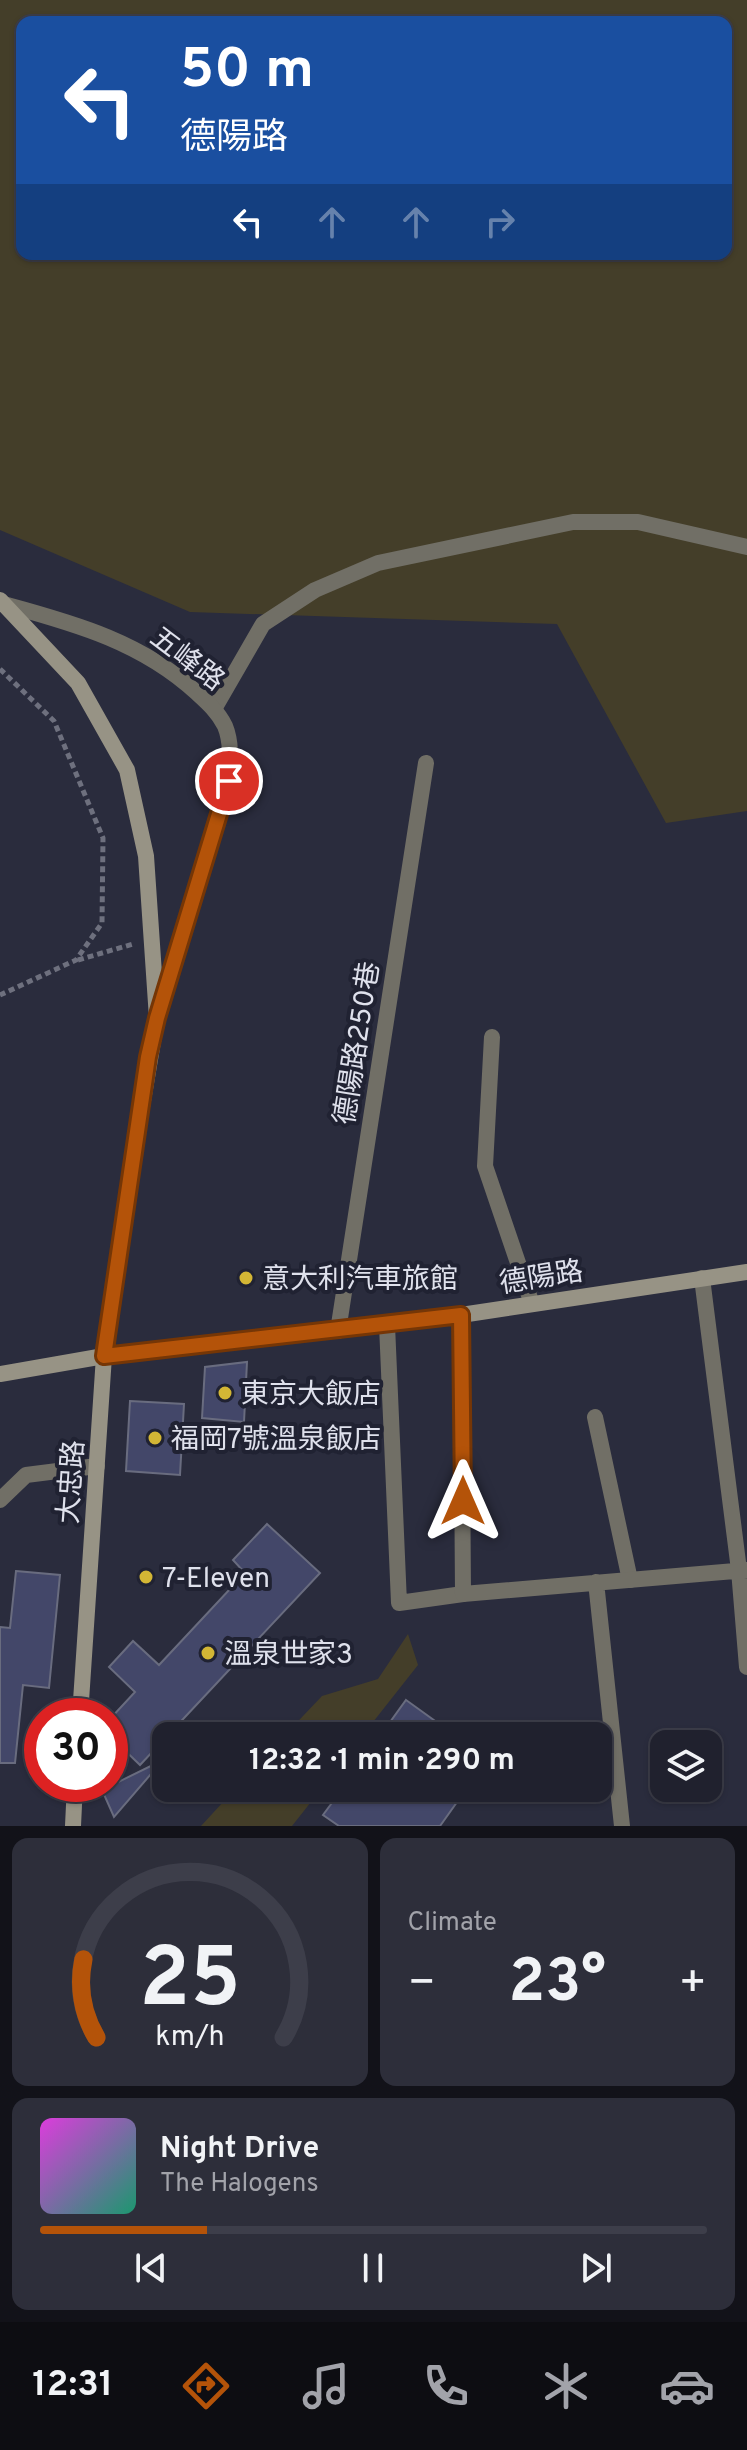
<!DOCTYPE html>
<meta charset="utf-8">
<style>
body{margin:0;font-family:Overpass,"Noto Sans TC",sans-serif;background:#2d2e3a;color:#f1f3f6;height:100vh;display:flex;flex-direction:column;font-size:30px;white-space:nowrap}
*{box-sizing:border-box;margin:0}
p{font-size:26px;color:#a2a3aa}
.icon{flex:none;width:44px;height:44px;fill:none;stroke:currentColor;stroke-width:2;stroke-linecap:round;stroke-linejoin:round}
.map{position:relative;height:1826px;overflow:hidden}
.sheet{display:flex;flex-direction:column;gap:12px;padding:12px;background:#121219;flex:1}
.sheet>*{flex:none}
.hud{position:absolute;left:16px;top:16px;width:716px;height:244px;border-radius:16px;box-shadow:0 2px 6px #0004,0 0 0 2px #3d3e4a;background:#1a4fa0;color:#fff;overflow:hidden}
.tools{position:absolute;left:650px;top:1730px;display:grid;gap:16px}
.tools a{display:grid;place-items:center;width:72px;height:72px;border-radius:16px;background:#20212e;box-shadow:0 2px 6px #0004,0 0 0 2px #3d3e4a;font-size:40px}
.speed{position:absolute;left:24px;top:1698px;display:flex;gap:16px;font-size:40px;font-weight:700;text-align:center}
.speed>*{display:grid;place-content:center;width:104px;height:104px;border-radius:50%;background:#20212e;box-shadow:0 2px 6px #0004,0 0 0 2px #3d3e4a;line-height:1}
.speed .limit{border:12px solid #d22;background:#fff;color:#111}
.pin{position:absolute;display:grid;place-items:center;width:68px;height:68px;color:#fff;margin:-34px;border:4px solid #fff;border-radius:50%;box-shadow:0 2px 8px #0007}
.me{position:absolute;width:88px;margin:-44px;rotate:0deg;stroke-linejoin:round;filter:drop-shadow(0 0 6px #0008)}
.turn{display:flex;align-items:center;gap:28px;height:168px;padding:0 32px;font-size:36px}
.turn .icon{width:104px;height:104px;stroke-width:2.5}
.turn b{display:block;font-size:56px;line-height:68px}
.lanes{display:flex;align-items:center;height:76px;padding:0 32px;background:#0003;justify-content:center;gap:40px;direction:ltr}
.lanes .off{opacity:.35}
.big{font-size:60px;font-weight:700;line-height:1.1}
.sheet .widget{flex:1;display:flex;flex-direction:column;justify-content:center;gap:12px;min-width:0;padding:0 28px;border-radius:16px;background:#2d2e3a}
.sheet .dial{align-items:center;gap:0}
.dial svg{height:208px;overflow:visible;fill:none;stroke:#3d3e4a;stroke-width:7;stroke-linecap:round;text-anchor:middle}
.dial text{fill:#f1f3f6;stroke:none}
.song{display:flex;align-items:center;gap:24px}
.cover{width:96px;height:96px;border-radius:12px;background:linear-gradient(135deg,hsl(300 70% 55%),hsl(160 70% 35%))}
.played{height:8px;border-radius:4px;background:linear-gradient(90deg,#b45309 25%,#3d3e4a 25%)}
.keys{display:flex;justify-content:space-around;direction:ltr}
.heat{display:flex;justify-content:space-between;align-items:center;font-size:44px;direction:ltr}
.sheet .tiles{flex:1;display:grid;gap:12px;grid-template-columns:1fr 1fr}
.widget:last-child{grid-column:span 2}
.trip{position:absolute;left:152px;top:1722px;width:460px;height:80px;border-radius:16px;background:#20212e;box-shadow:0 2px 6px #0004,0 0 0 2px #3d3e4a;font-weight:700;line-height:80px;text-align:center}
.tab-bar{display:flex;height:128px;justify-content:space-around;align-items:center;background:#0d0d12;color:#a2a3aa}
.tab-bar .icon{width:56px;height:56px}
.tab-bar .current{color:#b45309}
.tab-bar b{font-size:36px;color:#f1f3f6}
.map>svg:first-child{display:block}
</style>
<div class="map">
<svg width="747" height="1826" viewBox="0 0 747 1826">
<rect width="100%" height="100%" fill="#2a2c3d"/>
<path fill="#443e29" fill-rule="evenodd" d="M0,0H747V811L666,823L557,624L190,612L0,530ZM22,22H726V254H22Z
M408,1634L418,1665L362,1736H284L322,1696L378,1679Z
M236,1788H322L292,1826H201Z"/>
<path fill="#434769" stroke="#696c7f" stroke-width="2" d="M247,1362L244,1422L202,1418L205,1367Z
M130,1401L184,1404L180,1475L126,1471Z
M267,1524L320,1573L140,1765L110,1736V1719L135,1692L109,1667L133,1641L159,1665L245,1573L233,1560Z
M16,1571L60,1575L49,1688L23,1685L15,1763H0V1627L10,1628Z
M406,1700L456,1736H380Z
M163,1760L114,1817L102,1790Z
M343,1788H467L440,1826H339L323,1815Z"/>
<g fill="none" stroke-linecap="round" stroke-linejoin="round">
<path stroke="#6e707e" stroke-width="5" stroke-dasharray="6 4" stroke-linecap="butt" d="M0,669L54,721L103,838L102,923L76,960L0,995
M78,960L133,944"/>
<path stroke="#716f66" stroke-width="16" d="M214,709L263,624L315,590L378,563L573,522H638L747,547
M492,1037L485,1166L532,1304
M387,1325L399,1603L463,1594
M338,1331L426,763
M595,1417L630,1580
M0,1500L26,1475L97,1466"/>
<path stroke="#716f66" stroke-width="16" d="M7,605C77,624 143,643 197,693C208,703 218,712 225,726C232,743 230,763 229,781L157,1016
M702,1278L739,1570L747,1667
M461,1315L463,1594L747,1570
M596,1582L622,1826"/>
<path stroke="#979385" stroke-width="16" d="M0,600L78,683L127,770L146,856L157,1018L123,1219L104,1356L80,1716
M0,1374L104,1356L461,1315L747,1272
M73,1826L75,1784"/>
</g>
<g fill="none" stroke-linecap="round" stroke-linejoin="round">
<defs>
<path id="route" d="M229,781L157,1018L148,1057L104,1356L461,1315L463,1501"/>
</defs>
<use href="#route" stroke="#753606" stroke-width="20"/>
<use href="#route" stroke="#b45309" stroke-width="14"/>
</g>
<g fill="#d3b635" stroke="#202232" stroke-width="3">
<circle cx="246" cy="1278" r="8"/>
<circle cx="225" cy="1393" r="8"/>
<circle cx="155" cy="1438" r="8"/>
<circle cx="146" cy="1577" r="8"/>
<circle cx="208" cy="1653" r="8"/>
</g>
<g text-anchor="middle" stroke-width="8" stroke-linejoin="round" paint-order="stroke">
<g font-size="28" fill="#dfe1ec" stroke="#202232">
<text transform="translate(188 658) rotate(37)" y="10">五峰路</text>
<text transform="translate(356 1043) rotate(-81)" y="10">德陽路250巷</text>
<text transform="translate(541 1276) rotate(-9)" y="10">德陽路</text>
<text transform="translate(70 1482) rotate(-86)" y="10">大忠路</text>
</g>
<g font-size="28" fill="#dfe1ec" stroke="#202232" text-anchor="start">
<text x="262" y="1288">意大利汽車旅館</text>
<text x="241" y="1403">東京大飯店</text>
<text x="171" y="1448">福岡7號溫泉飯店</text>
<text x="162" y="1587">7-Eleven</text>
<text x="224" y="1663">溫泉世家3</text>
</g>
</g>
</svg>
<div class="tools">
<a><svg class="icon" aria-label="layers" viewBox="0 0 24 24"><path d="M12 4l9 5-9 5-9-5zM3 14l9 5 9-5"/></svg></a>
</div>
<div class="speed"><div class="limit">30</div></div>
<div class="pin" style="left:229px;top:781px;background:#d93025"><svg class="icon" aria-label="arrive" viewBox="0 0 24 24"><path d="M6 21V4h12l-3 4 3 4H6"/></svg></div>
<svg class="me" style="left:463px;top:1501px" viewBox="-20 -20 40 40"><path d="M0-17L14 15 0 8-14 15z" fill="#b45309" stroke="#fff" stroke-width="4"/></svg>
<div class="trip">12:32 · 1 min · 290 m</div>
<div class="hud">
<div class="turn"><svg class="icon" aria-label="left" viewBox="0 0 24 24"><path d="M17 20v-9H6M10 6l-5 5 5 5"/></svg><div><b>50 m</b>德陽路</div></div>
<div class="lanes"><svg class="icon" aria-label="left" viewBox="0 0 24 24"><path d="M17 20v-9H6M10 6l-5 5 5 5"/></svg><svg class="icon off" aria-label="ahead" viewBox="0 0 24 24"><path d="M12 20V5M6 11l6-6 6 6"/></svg><svg class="icon off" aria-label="ahead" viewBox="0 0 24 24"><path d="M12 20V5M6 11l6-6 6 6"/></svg><svg class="icon off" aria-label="right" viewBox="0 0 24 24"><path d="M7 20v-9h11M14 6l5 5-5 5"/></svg></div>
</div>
</div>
<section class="sheet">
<div class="tiles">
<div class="widget dial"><svg viewBox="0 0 100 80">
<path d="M14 69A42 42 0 1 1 86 69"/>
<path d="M14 69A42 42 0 0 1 9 39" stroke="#b45309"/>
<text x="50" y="56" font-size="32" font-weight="700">25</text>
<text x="50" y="72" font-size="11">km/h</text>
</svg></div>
<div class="widget"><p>Climate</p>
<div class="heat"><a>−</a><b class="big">23°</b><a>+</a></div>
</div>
<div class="widget">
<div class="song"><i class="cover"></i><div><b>Night Drive</b><p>The Halogens</p></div></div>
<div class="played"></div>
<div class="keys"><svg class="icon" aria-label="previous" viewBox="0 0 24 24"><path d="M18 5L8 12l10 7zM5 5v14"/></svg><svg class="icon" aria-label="pause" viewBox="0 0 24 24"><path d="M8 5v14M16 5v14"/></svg><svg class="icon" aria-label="next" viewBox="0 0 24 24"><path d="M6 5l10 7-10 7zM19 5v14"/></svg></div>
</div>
</div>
</section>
<nav class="tab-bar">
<b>12:31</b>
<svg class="icon current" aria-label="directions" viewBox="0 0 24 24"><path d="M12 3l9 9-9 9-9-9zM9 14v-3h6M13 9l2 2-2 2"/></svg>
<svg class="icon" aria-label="music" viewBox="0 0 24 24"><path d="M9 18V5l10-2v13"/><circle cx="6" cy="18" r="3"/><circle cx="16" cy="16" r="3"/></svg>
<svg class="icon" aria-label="phone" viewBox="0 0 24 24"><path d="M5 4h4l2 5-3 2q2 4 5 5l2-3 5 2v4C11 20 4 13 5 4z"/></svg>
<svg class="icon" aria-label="climate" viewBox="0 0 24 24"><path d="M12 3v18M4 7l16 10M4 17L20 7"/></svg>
<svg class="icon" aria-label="car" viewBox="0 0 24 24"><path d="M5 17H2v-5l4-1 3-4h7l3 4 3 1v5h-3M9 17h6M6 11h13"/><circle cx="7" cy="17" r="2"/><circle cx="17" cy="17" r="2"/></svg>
</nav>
